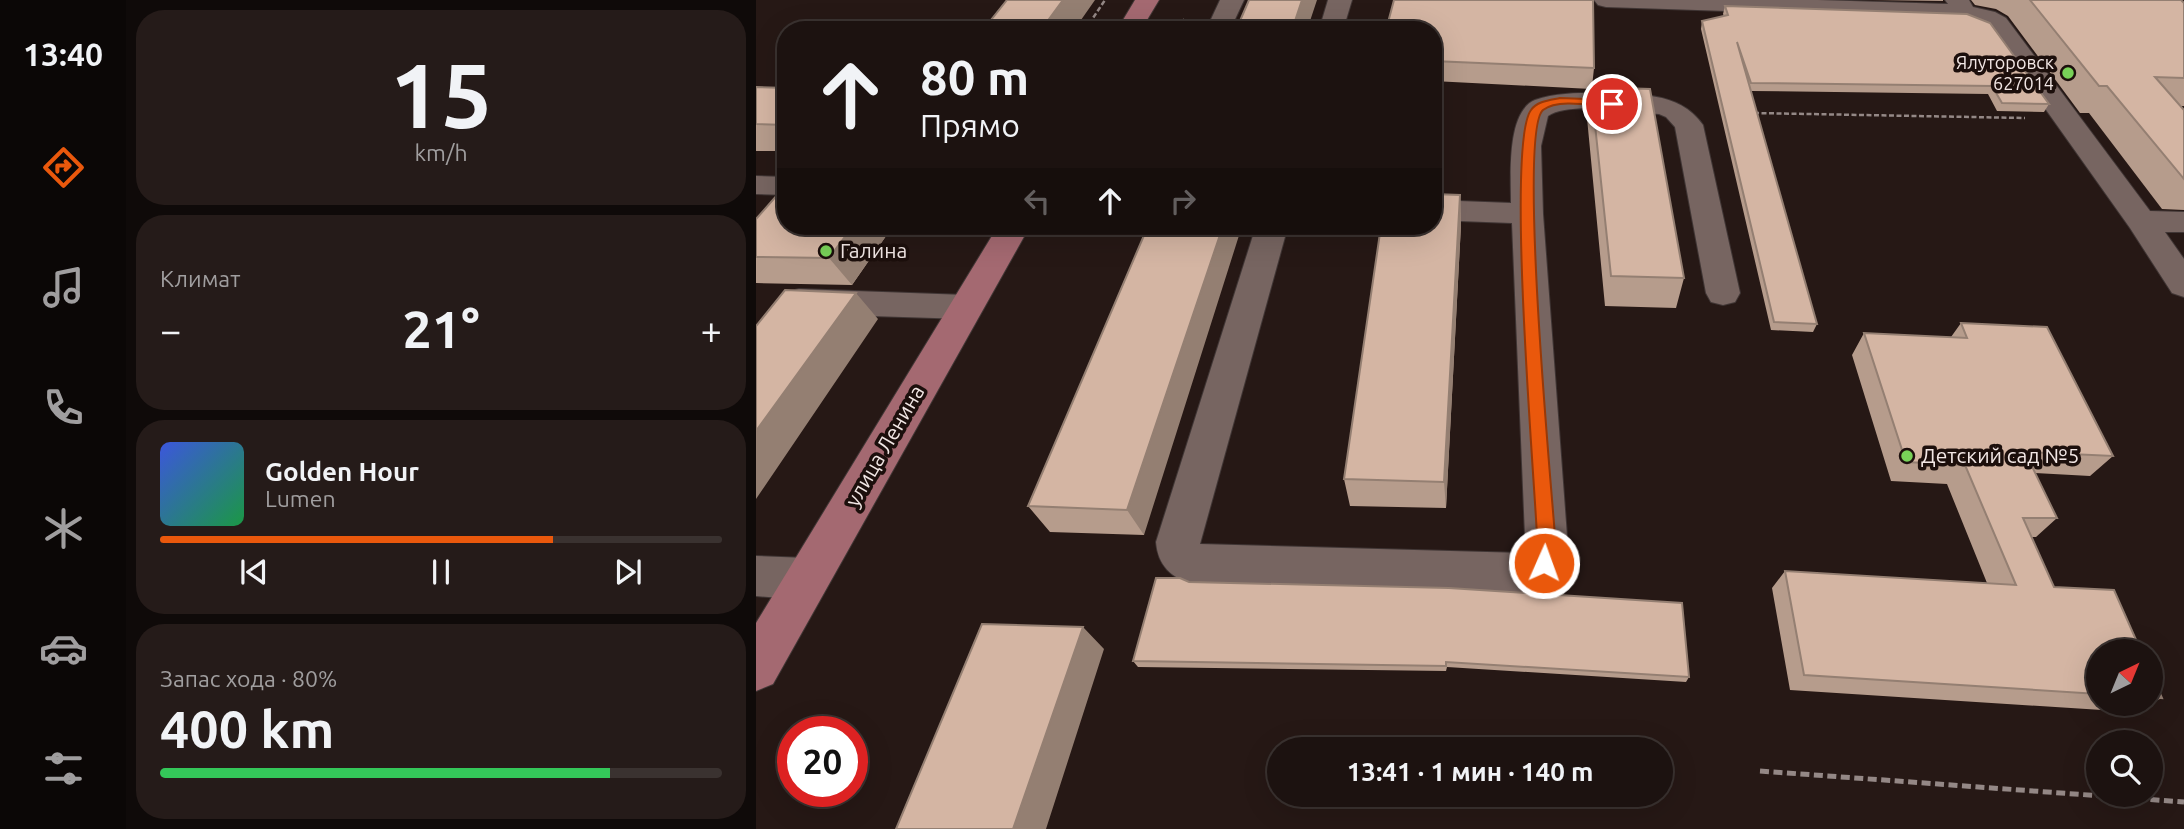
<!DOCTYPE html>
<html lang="ru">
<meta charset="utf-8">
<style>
body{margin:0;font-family:Ubuntu,sans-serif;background:#251b19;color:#f1f3f6;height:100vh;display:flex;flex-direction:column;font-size:26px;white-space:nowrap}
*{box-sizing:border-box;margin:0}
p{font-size:23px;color:#a09e9f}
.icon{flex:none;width:38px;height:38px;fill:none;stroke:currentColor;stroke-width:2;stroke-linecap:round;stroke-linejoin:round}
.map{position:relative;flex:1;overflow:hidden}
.details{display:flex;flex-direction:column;gap:10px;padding:10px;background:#0f0a09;width:630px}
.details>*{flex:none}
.guide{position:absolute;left:21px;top:21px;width:665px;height:214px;border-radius:28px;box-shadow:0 7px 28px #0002,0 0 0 2px #3a3230;background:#1c1210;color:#f1f3f6;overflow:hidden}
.needle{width:46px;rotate:43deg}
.controls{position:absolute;left:1330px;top:639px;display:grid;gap:14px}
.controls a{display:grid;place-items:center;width:77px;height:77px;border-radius:50%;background:#1c1210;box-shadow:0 7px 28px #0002,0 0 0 2px #3a3230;font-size:35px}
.speed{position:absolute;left:21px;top:716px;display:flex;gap:14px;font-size:35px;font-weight:700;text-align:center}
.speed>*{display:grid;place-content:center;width:91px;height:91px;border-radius:50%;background:#1c1210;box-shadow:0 7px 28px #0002,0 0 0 2px #3a3230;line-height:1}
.speed .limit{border:10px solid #d22;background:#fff;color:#111}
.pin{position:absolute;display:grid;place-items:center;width:60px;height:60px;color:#fff;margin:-30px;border:4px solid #fff;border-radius:50%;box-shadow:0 2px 7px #0007}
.me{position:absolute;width:77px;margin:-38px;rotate:2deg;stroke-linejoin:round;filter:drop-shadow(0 0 5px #0008)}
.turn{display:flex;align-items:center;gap:24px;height:147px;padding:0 28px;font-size:32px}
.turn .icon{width:91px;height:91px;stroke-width:2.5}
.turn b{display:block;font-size:49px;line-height:60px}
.lanes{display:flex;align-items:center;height:66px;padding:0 28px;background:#0003;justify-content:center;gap:35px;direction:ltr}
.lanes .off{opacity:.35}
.big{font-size:52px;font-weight:600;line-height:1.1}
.details .tile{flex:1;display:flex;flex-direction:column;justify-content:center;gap:10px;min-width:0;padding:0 24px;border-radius:28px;background:#251b19}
.details .dial{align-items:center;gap:0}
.dial b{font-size:91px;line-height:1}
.song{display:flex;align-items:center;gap:21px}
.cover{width:84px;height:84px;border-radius:10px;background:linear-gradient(135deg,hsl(230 70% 55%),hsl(140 70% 35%))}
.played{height:7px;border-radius:4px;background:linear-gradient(90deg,#ea580c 70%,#3a3230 70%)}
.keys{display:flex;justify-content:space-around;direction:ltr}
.heat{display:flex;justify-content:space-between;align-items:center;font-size:38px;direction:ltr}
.charge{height:10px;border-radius:5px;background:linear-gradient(90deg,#34c759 80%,#3a3230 0)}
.trip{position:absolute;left:511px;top:737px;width:406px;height:70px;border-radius:35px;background:#1c1210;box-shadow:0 7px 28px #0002,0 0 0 2px #3a3230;font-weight:600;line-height:70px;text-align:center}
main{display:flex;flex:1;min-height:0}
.menu{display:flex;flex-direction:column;width:126px;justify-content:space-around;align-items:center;background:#0b0706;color:#a09e9f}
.menu .icon{width:49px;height:49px}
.menu .active{color:#ea580c}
.menu b{font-size:32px;color:#f1f3f6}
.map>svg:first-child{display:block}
</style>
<main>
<nav class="menu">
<b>13:40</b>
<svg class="icon active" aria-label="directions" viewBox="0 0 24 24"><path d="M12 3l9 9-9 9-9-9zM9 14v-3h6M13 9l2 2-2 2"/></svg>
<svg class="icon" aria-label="music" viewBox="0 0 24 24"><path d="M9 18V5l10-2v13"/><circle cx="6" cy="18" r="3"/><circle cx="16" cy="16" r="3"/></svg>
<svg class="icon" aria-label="phone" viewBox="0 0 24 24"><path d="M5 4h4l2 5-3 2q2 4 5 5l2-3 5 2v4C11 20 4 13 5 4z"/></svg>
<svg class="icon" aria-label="climate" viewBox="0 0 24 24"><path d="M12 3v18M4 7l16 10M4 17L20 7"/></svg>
<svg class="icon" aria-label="car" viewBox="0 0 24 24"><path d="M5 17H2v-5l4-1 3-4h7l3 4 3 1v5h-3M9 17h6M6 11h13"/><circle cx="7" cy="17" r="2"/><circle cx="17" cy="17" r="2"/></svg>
<svg class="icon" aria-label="filters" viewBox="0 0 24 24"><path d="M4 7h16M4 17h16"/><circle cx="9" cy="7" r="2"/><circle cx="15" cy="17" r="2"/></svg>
</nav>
<section class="details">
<div class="tile dial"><b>15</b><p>km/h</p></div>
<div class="tile"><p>Климат</p>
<div class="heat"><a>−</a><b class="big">21°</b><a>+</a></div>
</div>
<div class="tile">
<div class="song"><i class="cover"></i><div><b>Golden Hour</b><p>Lumen</p></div></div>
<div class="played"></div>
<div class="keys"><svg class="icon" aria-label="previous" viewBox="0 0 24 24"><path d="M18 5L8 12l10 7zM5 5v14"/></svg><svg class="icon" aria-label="pause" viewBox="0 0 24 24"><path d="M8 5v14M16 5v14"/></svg><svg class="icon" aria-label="next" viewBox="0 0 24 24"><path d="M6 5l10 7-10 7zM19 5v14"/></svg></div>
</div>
<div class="tile"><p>Запас хода · 80%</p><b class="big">400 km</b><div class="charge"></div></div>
</section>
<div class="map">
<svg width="1428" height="829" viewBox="0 0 1428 829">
<rect width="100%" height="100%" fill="#261815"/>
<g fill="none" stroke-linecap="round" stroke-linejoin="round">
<defs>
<path id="minor" d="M464,0H488L474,30H450Z
M572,0H596L587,30H563Z
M838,0H1062L1192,4L1189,0H1213L1217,7L1239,12L1250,18L1394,211L1428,212V232H1409L1428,259V297L1416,293L1374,228L1232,28L1208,19L850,7L842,5Z
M840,93C879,95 923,90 947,125L984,293L979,302L967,305L955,302L950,293L919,127L910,117L903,114C876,112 813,101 792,116L785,146L787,214L811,536C810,570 807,582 774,594L437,585C415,577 402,566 400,542L500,226H532L444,544L767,553L769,536L756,223L677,220V200L755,203C755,177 750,112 779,100C798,93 820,93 840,93Z
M0,176L30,177V195L0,194Z
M43,289L210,295L222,298L227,307L222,316L210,319L52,314L13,367L0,371V331L31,292Z
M0,556L51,558L67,564L73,579L67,594L51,600L0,596Z"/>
<path id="major" d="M379,0H403L385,30H361Z
M242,226H274L17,684L0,691V623Z"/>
</defs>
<use href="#minor" stroke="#403635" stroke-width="2"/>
<use href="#major" stroke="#403635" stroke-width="2"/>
<path stroke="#948886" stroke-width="2.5" stroke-dasharray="5 2.5" stroke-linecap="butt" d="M329,30L349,0
M422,30L429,18
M998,113L1269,118"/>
<path stroke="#948886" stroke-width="5" stroke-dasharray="9 4.5" stroke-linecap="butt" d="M1004,771L1428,802"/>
<use href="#minor" fill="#776561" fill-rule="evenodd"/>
<use href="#major" fill="#a46971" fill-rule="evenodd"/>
</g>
<path fill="#b69c8c" d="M1116,0H1187V1Z
M1215,0H1425L1428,3V106H1425L1428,110V210L1406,209L1333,113H1324L1252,16L1240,9L1219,5Z
M969,6L1293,104L1288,112L1241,111L1232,94L995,91L1061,324L1057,332L1015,330L945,29L946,21L968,16L967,14Z
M677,30L838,68L836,87L928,278L920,308L849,306L831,118L835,89L677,81Z
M0,87L30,88V151H0Z
M704,195L705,225L690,508L594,506L588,479Z
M0,219L30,226H137L96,285L0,283Z
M392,226L388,535L294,532L272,506Z
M1205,323L1357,456L1334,476L1279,473L1301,518L1280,537H1275L1298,587L1342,651V704H1394L1377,712L1034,690L1016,588L1029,571L1231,583L1191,484L1135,481L1096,355L1108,333L1195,337Z
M433,582L933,677L930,682L691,667L690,671L382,667L377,661Z
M1395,673L1406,698L1395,703Z"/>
<path fill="#947f72" d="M307,0H339L318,30H285Z
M546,0H561L551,30H536Z
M704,195L705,225L690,508L688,482Z
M97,226H137L96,285L73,258Z
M467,226H486L388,535L371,510Z
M100,293L122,319L0,499V431Z
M327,627L348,649L290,829H257Z"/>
<path fill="#d4b5a3" stroke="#947f72" stroke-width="2" d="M251,0H307L285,30H227Z
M493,0H546L536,30H480Z
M638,0H837L838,68L677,61V30H630Z
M1274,0H1425L1428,3V78L1399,77L1428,110V179L1351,86H1343Z
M969,6L1211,14L1234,23L1293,104L1246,103L1236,86L995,83L981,42L1061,324L1018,322L946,21L972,15Z
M0,87L30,88V125L0,124Z
M835,87L894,89L928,278L855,276Z
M30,185V226H97L73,258L0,257V219Z
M677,194L704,195L688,482L588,479L625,226H677Z
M392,226H467L371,510L272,506Z
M29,290L100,293L0,431V326Z
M1205,323L1291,327L1357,456L1269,452L1301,518H1267L1298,587L1358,590L1385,651H1342V694L1048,675L1029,571L1260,585L1209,465L1150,462L1108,333L1211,338Z
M400,578H424L433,582L693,588L926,603L933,677L690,662V666L377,661Z
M226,624L327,627L257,829H140Z
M1395,673L1406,698L1395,697Z"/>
<path fill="#ea580c" stroke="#983908" stroke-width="2" d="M804,98L856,100L861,104L856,107C838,106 802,98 787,110C762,132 795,482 799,536L795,568L788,571L782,568L779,563L781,536C778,472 750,144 775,110C781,101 795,100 804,98Z"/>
<g fill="#78d158" stroke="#1c0f0c" stroke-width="2.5">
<circle cx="1312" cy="73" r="7"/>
<circle cx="70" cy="251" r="7"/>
<circle cx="1151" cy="456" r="7"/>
</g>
<g text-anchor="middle" stroke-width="7" stroke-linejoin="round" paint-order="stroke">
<g font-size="18" fill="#f2e7e5" stroke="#1c0f0c" text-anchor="end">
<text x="1298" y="69">Ялуторовск<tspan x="1298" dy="21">627014</tspan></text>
</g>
<g font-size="21" fill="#f2e7e5" stroke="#1c0f0c" text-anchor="start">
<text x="84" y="258">Галина</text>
<text x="1165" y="463">Детский сад №5</text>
</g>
<g font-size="21" fill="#f2e7e5" stroke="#1c0f0c">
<text transform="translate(129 446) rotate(-60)" y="7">улица Ленина</text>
</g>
</g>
</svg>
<div class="controls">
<a><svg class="needle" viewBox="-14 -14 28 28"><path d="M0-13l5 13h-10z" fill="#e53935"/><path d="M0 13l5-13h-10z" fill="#a09e9f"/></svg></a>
<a><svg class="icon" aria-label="search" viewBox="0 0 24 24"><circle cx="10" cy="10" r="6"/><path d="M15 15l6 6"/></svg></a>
</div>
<div class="speed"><div class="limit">20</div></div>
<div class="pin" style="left:856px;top:104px;background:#d93025"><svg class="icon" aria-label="arrive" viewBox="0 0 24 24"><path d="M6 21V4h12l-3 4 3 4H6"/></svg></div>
<svg class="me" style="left:788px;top:563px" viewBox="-20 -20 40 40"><circle r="17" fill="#ea580c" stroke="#fff" stroke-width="3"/><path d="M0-11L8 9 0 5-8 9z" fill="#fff"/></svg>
<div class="trip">13:41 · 1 мин · 140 m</div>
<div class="guide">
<div class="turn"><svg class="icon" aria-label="ahead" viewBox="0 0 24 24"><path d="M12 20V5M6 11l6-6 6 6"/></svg><div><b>80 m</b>Прямо</div></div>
<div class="lanes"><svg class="icon off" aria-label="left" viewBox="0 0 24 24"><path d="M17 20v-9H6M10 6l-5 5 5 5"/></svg><svg class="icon" aria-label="ahead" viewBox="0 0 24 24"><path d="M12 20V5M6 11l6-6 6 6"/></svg><svg class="icon off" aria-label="right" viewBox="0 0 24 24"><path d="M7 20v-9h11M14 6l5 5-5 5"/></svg></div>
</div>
</div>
</main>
